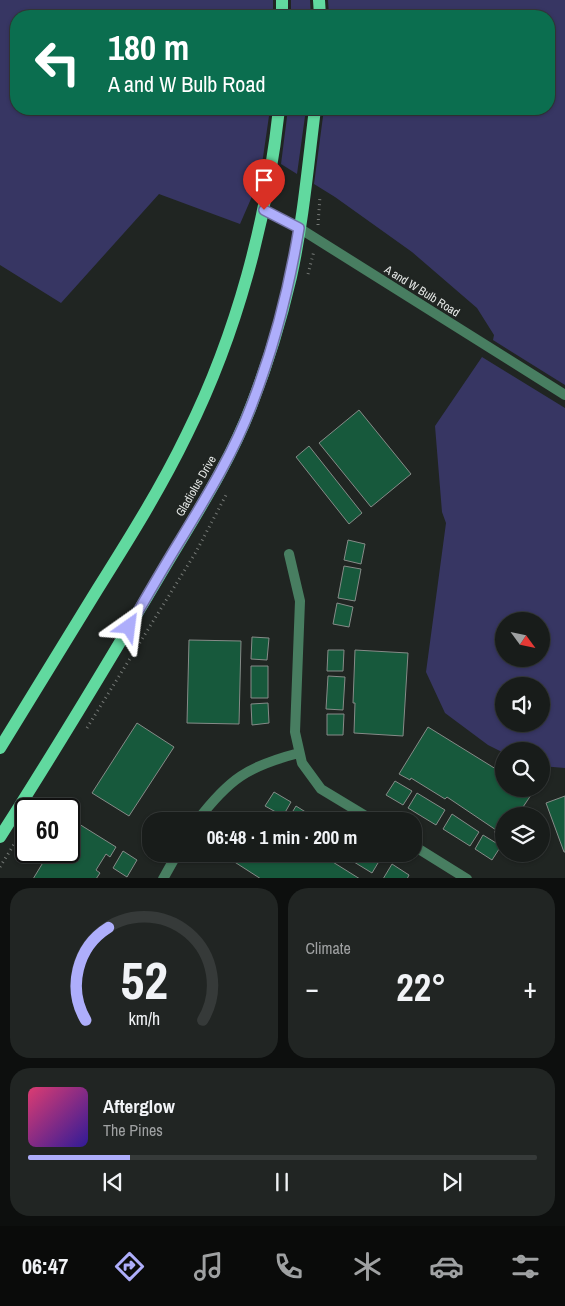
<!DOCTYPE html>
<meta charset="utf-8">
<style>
body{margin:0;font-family:"Archivo Narrow",sans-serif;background:#212523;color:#f1f3f6;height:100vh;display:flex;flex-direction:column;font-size:19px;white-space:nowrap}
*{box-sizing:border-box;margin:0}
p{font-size:16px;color:#9fa1a2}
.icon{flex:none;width:28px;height:28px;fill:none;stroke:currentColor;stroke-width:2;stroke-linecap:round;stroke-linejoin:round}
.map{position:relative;height:878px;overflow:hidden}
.panel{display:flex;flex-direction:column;gap:10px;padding:10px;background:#0d0f0e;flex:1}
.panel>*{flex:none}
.guide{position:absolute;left:10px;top:10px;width:545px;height:105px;border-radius:20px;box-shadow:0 1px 4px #0004,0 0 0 1px #363a39;background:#0b6e4f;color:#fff;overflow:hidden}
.needle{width:32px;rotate:123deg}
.buttons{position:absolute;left:495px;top:612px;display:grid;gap:10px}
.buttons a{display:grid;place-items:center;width:55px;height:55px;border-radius:50%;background:#181c1a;box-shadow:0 1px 4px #0004,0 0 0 1px #363a39;font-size:25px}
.speed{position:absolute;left:15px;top:798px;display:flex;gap:10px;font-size:25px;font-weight:700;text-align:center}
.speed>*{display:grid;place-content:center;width:65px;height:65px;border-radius:50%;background:#181c1a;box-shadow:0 1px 4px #0004,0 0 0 1px #363a39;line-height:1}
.speed .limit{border:2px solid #111;border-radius:8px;background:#fff;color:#111}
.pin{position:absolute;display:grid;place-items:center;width:42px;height:42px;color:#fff;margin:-51px -21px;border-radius:50% 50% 50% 0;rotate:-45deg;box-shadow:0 0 5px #0007}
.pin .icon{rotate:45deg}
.me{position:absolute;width:55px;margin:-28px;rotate:31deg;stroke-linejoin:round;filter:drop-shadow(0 0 4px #0008)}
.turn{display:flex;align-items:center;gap:18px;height:105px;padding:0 15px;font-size:22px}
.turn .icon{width:65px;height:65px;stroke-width:2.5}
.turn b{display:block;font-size:35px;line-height:42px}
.big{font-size:38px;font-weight:700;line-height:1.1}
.panel .card{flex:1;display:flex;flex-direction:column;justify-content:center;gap:8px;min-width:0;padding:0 18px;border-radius:20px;background:#212523}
.panel .dial{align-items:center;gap:0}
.dial svg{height:130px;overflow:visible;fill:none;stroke:#363a39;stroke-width:7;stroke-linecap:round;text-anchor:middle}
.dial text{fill:#f1f3f6;stroke:none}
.song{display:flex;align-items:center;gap:15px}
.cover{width:60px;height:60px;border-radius:8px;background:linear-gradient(135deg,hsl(340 70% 55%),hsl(250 70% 35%))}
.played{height:5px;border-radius:2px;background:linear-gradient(90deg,#aeaefb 20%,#363a39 20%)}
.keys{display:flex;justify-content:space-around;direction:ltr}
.heat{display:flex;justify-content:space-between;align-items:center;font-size:28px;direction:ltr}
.panel .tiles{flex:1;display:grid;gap:10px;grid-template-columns:1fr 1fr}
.card:last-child{grid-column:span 2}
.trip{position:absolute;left:142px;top:812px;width:280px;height:50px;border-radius:20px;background:#181c1a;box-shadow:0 1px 4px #0004,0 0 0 1px #363a39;font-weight:700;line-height:50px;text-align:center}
.menu{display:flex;height:80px;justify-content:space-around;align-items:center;background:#0a0b0a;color:#9fa1a2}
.menu .icon{width:35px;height:35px}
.menu .current{color:#aeaefb}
.menu b{font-size:22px;color:#f1f3f6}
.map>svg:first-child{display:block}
</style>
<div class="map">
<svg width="565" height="879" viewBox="0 0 565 879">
<rect width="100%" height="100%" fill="#202522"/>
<path fill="#373663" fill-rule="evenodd" d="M0,0H273V16H16V109H270L260,178L240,224L159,194L61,303L0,265Z
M291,0H310L311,16H291Z
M328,0H565V385L493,340L494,335L477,308L412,252L335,197L314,184L324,109H549V16H329Z
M288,109H306L297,174L281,164Z
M482,357L565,408V768L541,766V751H504V753L488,745L445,713L426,672L446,523L442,512L435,426ZM541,621V659H504V621ZM541,686V724H504V686Z"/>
<path fill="#17593c" stroke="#868b88" d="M359,410L411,474L371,507L319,443Z
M309,446L362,513L349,524L296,457Z
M348,540L365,544L361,564L344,560Z
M344,566L361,569L355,601L338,598Z
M337,603L353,607L349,627L333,624Z
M252,637L269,638L267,660L251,659Z
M189,640L241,641L239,724L187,723Z
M328,650H344L343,671H327Z
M355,650L408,653L403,736L354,733L355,703H353Z
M251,666H268V698H251Z
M328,676L345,677L343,710L326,709Z
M268,703L269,723L252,725L251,704Z
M327,714H344L343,735H327Z
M137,723L174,747L129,816L92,793Z
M428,727L504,774V789H528L533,792L517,816H504V837L494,832L496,830L447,797L445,799L411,778L410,780L399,774Z
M395,781L412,791L403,805L386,795Z
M274,792L291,802L283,816L265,806Z
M417,793L445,810L436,825L408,808Z
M565,796V852H564L546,803Z
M296,806L320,821H287Z
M452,814L479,832L470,846L443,829Z
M71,819L116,847L110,857L106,854L96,870L100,873L96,879H33L50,851H69V822Z
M483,835L501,846L492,860L475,849Z
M123,851L137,860L127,877L113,868Z
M237,854H320L360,879H261L233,861Z
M358,854H374L381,858L372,873L354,862Z
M392,864L409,875L407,879H383Z"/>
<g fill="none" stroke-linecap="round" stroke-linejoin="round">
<path stroke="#767a77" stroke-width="3" stroke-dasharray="1 4" stroke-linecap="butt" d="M318,225L320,196
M308,274L314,251
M87,728L196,552L226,495
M0,867L26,825"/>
<path stroke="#487e61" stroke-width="10" d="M289,554L300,601L295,732L302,763L321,789L374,821
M197,821C229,779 248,766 299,753
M414,846L467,879
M163,879L177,854"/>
<path stroke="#487e61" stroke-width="10" d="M264,210L299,228L565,395"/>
<path stroke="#61d99f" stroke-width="12" d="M282,0V16
M319,0L320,16
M0,748C32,695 65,643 97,590C129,539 161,488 187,434C237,333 267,220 279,109
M0,837C55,751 108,663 160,575C193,519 229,465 252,404C268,363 281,320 291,277C303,222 308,165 315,109"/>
</g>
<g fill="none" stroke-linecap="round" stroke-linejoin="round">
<defs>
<path id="route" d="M129,627C146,598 163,568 181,539C207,496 234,452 252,404C274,347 289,289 299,228L264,210"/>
</defs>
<use href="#route" stroke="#7171a3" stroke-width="12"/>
<use href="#route" stroke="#aeaefb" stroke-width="9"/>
</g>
<g text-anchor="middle" stroke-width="5" stroke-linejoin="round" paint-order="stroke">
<g font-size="12" fill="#e4e7e5" stroke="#202522">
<text transform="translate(422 291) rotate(32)" y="4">A and W Bulb Road</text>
<text transform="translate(196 486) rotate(-60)" y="4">Gladiolus Drive</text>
</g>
</g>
</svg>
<div class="buttons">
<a><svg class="needle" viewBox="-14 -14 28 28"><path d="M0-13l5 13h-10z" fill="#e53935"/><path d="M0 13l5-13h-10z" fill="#9fa1a2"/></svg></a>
<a><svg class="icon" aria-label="sound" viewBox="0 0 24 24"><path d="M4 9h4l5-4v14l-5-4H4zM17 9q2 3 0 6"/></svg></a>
<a><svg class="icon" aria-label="search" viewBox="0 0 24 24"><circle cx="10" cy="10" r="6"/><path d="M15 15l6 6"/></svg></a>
<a><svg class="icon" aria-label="layers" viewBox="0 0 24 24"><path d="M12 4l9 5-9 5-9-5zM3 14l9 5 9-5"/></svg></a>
</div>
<div class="speed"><div class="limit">60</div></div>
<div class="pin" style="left:264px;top:210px;background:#d93025"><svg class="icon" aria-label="arrive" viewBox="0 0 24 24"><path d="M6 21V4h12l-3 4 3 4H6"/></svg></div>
<svg class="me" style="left:129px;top:627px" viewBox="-20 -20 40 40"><path d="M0-17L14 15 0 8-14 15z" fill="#aeaefb" stroke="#fff" stroke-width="4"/></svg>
<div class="trip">06:48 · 1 min · 200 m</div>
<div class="guide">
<div class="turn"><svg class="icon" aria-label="left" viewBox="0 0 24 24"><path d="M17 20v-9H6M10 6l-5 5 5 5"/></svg><div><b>180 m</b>A and W Bulb Road</div></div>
</div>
</div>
<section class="panel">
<div class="tiles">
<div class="card dial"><svg viewBox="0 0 100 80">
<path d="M14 69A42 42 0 1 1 86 69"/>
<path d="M14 69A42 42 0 0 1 28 12" stroke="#aeaefb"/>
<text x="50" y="56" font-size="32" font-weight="700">52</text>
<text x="50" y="72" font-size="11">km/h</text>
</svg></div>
<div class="card"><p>Climate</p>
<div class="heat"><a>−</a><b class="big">22°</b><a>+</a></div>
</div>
<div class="card">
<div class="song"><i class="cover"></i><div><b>Afterglow</b><p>The Pines</p></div></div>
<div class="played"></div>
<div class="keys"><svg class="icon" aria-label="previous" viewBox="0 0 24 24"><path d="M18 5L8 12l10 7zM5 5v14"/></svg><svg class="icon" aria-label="pause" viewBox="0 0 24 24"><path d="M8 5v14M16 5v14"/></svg><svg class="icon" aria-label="next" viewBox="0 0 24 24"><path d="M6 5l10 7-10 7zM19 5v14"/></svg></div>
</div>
</div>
</section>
<nav class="menu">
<b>06:47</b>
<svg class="icon current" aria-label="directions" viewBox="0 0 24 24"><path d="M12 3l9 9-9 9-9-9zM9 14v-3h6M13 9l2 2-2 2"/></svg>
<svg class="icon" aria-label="music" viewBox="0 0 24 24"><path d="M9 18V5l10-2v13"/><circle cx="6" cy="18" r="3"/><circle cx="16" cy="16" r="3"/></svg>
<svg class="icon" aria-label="phone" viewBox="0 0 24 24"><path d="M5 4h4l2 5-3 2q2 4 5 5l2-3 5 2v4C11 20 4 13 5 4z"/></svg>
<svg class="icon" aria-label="climate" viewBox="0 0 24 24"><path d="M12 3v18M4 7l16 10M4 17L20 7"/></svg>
<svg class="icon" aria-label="car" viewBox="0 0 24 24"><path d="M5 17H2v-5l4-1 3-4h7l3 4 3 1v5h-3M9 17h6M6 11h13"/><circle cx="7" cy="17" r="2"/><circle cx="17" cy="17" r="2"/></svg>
<svg class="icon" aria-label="filters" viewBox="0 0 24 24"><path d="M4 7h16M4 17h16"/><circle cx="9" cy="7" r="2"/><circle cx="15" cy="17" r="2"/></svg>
</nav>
